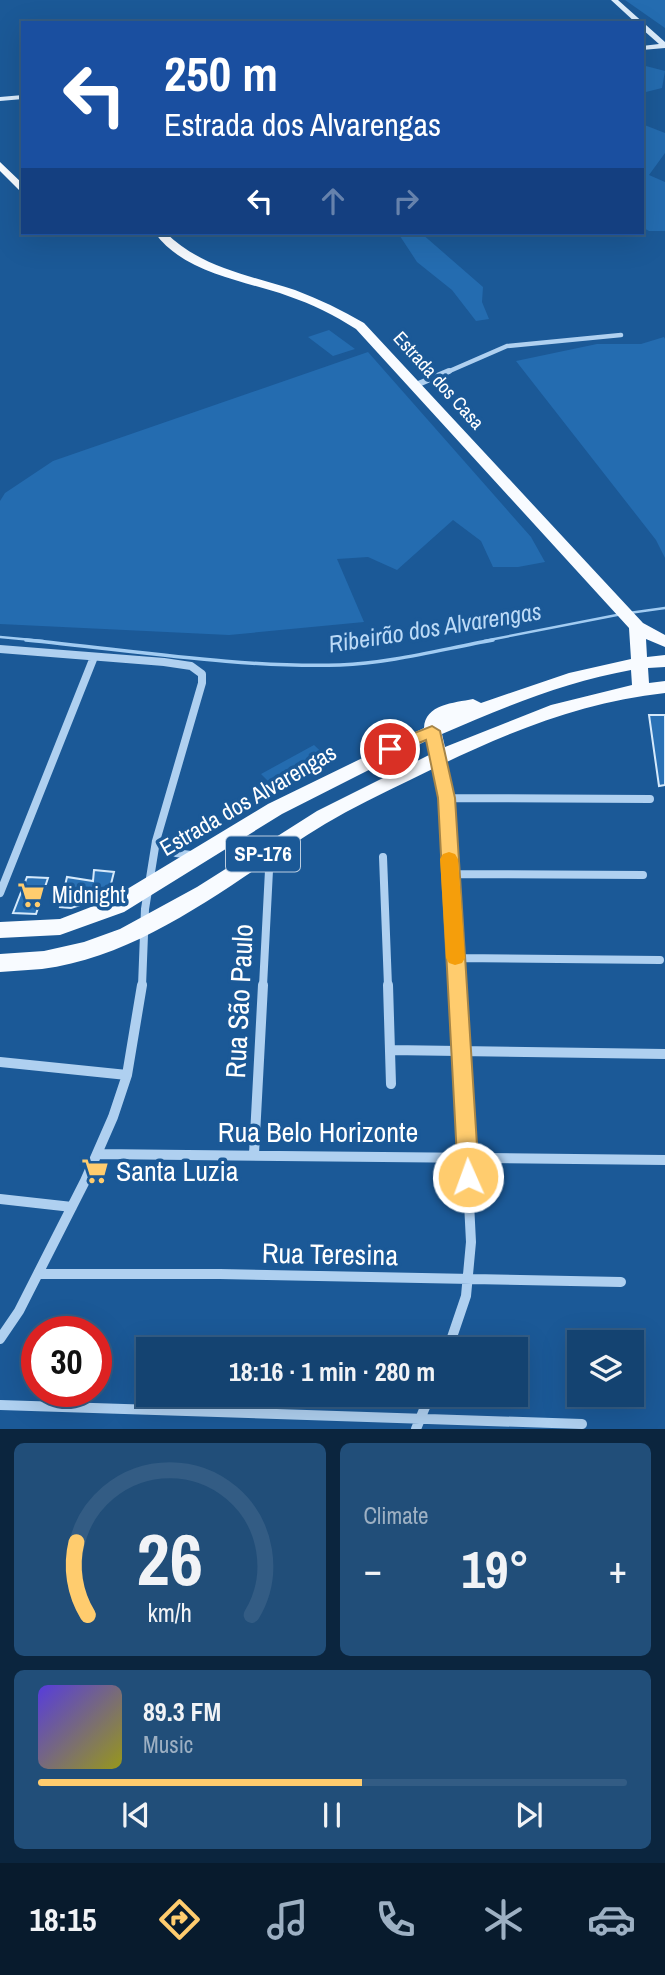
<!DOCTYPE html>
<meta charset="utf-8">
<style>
body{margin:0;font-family:"Archivo Narrow",sans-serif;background:#214e79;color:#f1f3f6;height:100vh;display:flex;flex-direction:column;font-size:26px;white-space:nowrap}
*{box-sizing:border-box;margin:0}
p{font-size:23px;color:#9db0c3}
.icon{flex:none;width:38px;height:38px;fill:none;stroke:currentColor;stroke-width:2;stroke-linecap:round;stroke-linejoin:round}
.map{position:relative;height:1429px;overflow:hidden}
.details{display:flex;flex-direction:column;gap:14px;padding:14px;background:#0b253e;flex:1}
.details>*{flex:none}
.hud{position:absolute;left:21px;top:21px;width:623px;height:214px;border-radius:0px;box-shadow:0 7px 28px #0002,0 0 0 2px #335c84;background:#1a4fa0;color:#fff;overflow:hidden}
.controls{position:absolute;left:567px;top:1330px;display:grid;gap:14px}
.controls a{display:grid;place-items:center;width:77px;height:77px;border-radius:0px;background:#144371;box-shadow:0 7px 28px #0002,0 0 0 2px #335c84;font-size:35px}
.speed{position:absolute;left:21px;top:1316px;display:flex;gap:14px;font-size:35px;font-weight:700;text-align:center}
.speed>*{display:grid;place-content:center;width:91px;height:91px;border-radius:50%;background:#144371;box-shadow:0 7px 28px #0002,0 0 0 2px #335c84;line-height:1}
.speed .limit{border:10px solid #d22;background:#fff;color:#111}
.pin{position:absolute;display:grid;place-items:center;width:60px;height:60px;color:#fff;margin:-30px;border:4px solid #fff;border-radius:50%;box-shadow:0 2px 7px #0007}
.me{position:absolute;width:77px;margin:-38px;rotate:358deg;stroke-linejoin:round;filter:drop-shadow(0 0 5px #0008)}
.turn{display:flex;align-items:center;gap:24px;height:147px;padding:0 28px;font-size:32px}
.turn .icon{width:91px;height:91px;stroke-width:2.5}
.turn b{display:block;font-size:49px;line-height:60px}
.lanes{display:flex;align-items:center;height:66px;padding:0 28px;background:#0003;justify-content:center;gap:35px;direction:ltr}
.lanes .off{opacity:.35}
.big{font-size:52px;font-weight:700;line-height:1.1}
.details .tile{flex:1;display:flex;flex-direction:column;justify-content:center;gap:10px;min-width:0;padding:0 24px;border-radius:10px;background:#214e79}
.details .dial{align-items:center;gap:0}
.dial svg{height:182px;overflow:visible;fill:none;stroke:#335c84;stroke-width:7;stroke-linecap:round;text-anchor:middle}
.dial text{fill:#f1f3f6;stroke:none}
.song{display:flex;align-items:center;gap:21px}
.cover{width:84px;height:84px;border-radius:10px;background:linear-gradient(135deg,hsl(250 70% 55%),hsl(60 70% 35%))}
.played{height:7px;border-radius:4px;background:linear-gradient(90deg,#ffcc6e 55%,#335c84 55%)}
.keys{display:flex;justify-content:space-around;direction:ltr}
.heat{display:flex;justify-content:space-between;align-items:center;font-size:38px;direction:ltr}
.details .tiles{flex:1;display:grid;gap:14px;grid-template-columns:1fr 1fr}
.tile:last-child{grid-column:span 2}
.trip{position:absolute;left:136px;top:1337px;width:392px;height:70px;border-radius:0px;background:#144371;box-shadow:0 7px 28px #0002,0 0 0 2px #335c84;font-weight:700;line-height:70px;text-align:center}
.tabs{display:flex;height:112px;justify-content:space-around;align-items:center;background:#081b2d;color:#9db0c3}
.tabs .icon{width:49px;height:49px}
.tabs .current{color:#ffcc6e}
.tabs b{font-size:32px;color:#f1f3f6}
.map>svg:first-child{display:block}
</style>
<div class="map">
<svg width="665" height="1429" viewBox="0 0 665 1429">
<rect width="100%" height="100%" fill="#1b5997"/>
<path fill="#246cb0" d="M625,0H665V28Z
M642,65L665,71L662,88L642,93Z
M642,124L665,133V153L649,175L665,182V231H649L642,227Z
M398,233H421L483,287L482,302L489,319L476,321L452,290L417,262Z
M329,330L355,349L333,356L308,337Z
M664,337L665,339V558L656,540L516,361L597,344H641Z
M368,352L531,537L545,562L518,567H493L481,541L453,520L397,570L368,557L337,559L364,622L229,635L0,624V501L5,493L53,461Z
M314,745L331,761L277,790L261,774Z"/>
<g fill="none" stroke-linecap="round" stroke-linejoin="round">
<path stroke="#a2ccf2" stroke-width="2.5" d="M629,613L665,608
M0,637L43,641
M484,641L622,614"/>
<path stroke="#a2ccf2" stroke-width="3.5" d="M26,640C130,650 236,668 340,665C391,663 443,649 493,640"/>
</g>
<path fill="#2a71b5" stroke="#d5e9fb" stroke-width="2" d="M649,715H665V785L659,786Z
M94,870L114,872L108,896L71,908L60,907L67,877L93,881Z
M27,877L48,878L36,914L13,913Z"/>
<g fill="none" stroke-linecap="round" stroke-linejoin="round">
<path stroke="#afd0f0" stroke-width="4.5" d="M445,373L507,346L621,335"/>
<path stroke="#afd0f0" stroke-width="6" d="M416,385L449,371"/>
<path stroke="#afd0f0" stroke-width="8" d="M0,649L164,662L191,666L202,674V683L156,841L145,909L142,986
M439,758L446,798L458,986
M446,798L650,799
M156,841L176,853L191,855
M383,857L388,986
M450,874L643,875
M0,893L94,657
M455,958L660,960
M263,986L270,851"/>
<path stroke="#afd0f0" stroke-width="10" d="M388,985L391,1084
M390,1050L665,1054
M0,1062L127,1075
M97,1154L665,1160
M254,1154L263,985
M0,1199L72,1207
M38,1274H220L621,1282
M0,1339L19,1311L85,1181L113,1117L127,1075L142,985
M448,1349L466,1296L471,1242L458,985
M0,1405L582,1424
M416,1429L430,1395"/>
<path fill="#dcecfb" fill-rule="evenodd" d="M611,0H618L665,42V48L642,50V46L659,44L642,29V23H636Z
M23,95V99L0,101V97Z"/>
<path fill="#f8fbff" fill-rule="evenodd" d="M0,162L23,184V194L0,171Z
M155,233H166C202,268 249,275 295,290C319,299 342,310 364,323L643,623L665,635V647L646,639L647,657L665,655V667L648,668L649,683L665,681V693C573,703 492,739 410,780C381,794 352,808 325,824C236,878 149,955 42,969C28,970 14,971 0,972V954L44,951L84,942L120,929L197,887L317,811L429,755L426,741L282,814L124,912L60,935L0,938V922L60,919L109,900L268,804L424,728C425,704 454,703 473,699L481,703L569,673L631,659L629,628L356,329C334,315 312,304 288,296C243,280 185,274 155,233ZM631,670L632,685L551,705L445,747L442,734C504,707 565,682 631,670Z"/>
</g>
<path fill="#ffcc6e" stroke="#a68548" stroke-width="2" d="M432,726L440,731L455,798L479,1177L476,1184L468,1187L461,1184L458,1177L438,798L426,740L390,755L381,749L384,745Z"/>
<path fill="#f59e0b" d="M449,852L455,854L458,859L465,958L462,963L455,965L449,963L446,958L440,859L443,854Z"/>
<defs>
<symbol id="supermarket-bare" viewBox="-9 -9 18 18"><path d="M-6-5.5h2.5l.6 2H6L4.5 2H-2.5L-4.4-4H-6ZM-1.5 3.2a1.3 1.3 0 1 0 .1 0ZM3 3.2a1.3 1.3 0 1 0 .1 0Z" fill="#ffcc6e" stroke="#1b5997" stroke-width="2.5" paint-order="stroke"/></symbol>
</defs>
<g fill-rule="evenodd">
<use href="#supermarket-bare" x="12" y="876" width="38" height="38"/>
<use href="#supermarket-bare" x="76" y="1152" width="38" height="38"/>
</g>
<g text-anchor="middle" stroke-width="7" stroke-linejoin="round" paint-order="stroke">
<g font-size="19" fill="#fff" stroke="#1b5997">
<text transform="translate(439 380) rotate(48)" y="7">Estrada dos Casa</text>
</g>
<rect fill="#1b5997" stroke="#bbcde0" stroke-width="2" x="226" y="836.5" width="74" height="35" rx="5"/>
<g font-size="21" font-weight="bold" fill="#fff">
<text x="263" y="861">SP-176</text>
</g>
<g font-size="23" fill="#fff" stroke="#1b5997">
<text transform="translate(248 800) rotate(-30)" y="8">Estrada dos Alvarengas</text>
</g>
<g font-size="23" fill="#fff" stroke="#1b5997" text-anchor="start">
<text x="52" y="903">Midnight</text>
</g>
<g font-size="24" font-style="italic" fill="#bbdaf7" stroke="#1b5997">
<text transform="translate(435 628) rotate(-9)" y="8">Ribeirão dos Alvarengas</text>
</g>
<g font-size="28" fill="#fff" stroke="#1b5997">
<text transform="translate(239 1001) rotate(-87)" y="10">Rua São Paulo</text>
<text x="318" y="1142">Rua Belo Horizonte</text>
<text transform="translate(330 1254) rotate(1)" y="10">Rua Teresina</text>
</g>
<g font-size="28" fill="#fff" stroke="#1b5997" text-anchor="start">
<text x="116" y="1181">Santa Luzia</text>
</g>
</g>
</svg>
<div class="controls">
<a><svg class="icon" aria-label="layers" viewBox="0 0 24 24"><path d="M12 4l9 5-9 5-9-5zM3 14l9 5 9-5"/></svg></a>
</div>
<div class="speed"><div class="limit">30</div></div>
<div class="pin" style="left:390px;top:749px;background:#d93025"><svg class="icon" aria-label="arrive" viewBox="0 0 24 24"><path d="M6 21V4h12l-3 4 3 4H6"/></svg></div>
<svg class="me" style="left:468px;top:1177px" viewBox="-20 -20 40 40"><circle r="17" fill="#ffcc6e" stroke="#fff" stroke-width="3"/><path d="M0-11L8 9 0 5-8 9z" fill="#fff"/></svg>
<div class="trip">18:16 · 1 min · 280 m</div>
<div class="hud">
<div class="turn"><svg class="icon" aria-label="left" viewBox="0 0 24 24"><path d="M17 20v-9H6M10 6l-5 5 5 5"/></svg><div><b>250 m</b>Estrada dos Alvarengas</div></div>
<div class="lanes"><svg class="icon" aria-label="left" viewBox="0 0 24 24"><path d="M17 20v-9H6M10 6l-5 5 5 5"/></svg><svg class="icon off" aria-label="ahead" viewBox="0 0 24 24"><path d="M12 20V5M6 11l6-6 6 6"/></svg><svg class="icon off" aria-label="right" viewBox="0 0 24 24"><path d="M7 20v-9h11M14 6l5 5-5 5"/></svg></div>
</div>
</div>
<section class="details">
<div class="tiles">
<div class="tile dial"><svg viewBox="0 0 100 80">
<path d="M14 69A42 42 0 1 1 86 69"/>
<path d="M14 69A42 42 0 0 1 9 37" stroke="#ffcc6e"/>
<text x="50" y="56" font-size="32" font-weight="700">26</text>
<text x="50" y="72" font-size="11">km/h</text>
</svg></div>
<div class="tile"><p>Climate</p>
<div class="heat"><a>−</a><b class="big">19°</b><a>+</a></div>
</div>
<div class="tile">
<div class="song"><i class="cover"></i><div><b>89.3 FM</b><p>Music</p></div></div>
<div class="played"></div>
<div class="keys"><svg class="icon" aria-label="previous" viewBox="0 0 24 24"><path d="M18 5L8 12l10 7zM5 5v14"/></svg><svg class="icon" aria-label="pause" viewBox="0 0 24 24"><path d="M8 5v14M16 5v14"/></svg><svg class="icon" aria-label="next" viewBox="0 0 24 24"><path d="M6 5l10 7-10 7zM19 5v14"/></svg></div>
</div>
</div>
</section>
<nav class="tabs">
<b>18:15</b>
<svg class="icon current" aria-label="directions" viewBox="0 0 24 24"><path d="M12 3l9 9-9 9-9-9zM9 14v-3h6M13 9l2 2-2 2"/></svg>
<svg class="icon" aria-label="music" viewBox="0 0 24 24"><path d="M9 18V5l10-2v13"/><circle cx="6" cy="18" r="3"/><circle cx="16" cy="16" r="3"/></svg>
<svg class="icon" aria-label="phone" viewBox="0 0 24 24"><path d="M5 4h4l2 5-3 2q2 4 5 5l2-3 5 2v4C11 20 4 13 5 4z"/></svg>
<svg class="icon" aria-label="climate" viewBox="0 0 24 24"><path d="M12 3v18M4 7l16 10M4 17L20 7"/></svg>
<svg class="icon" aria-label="car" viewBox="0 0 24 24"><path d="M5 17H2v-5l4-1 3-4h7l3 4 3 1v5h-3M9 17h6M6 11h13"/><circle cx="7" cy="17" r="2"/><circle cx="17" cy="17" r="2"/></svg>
</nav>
